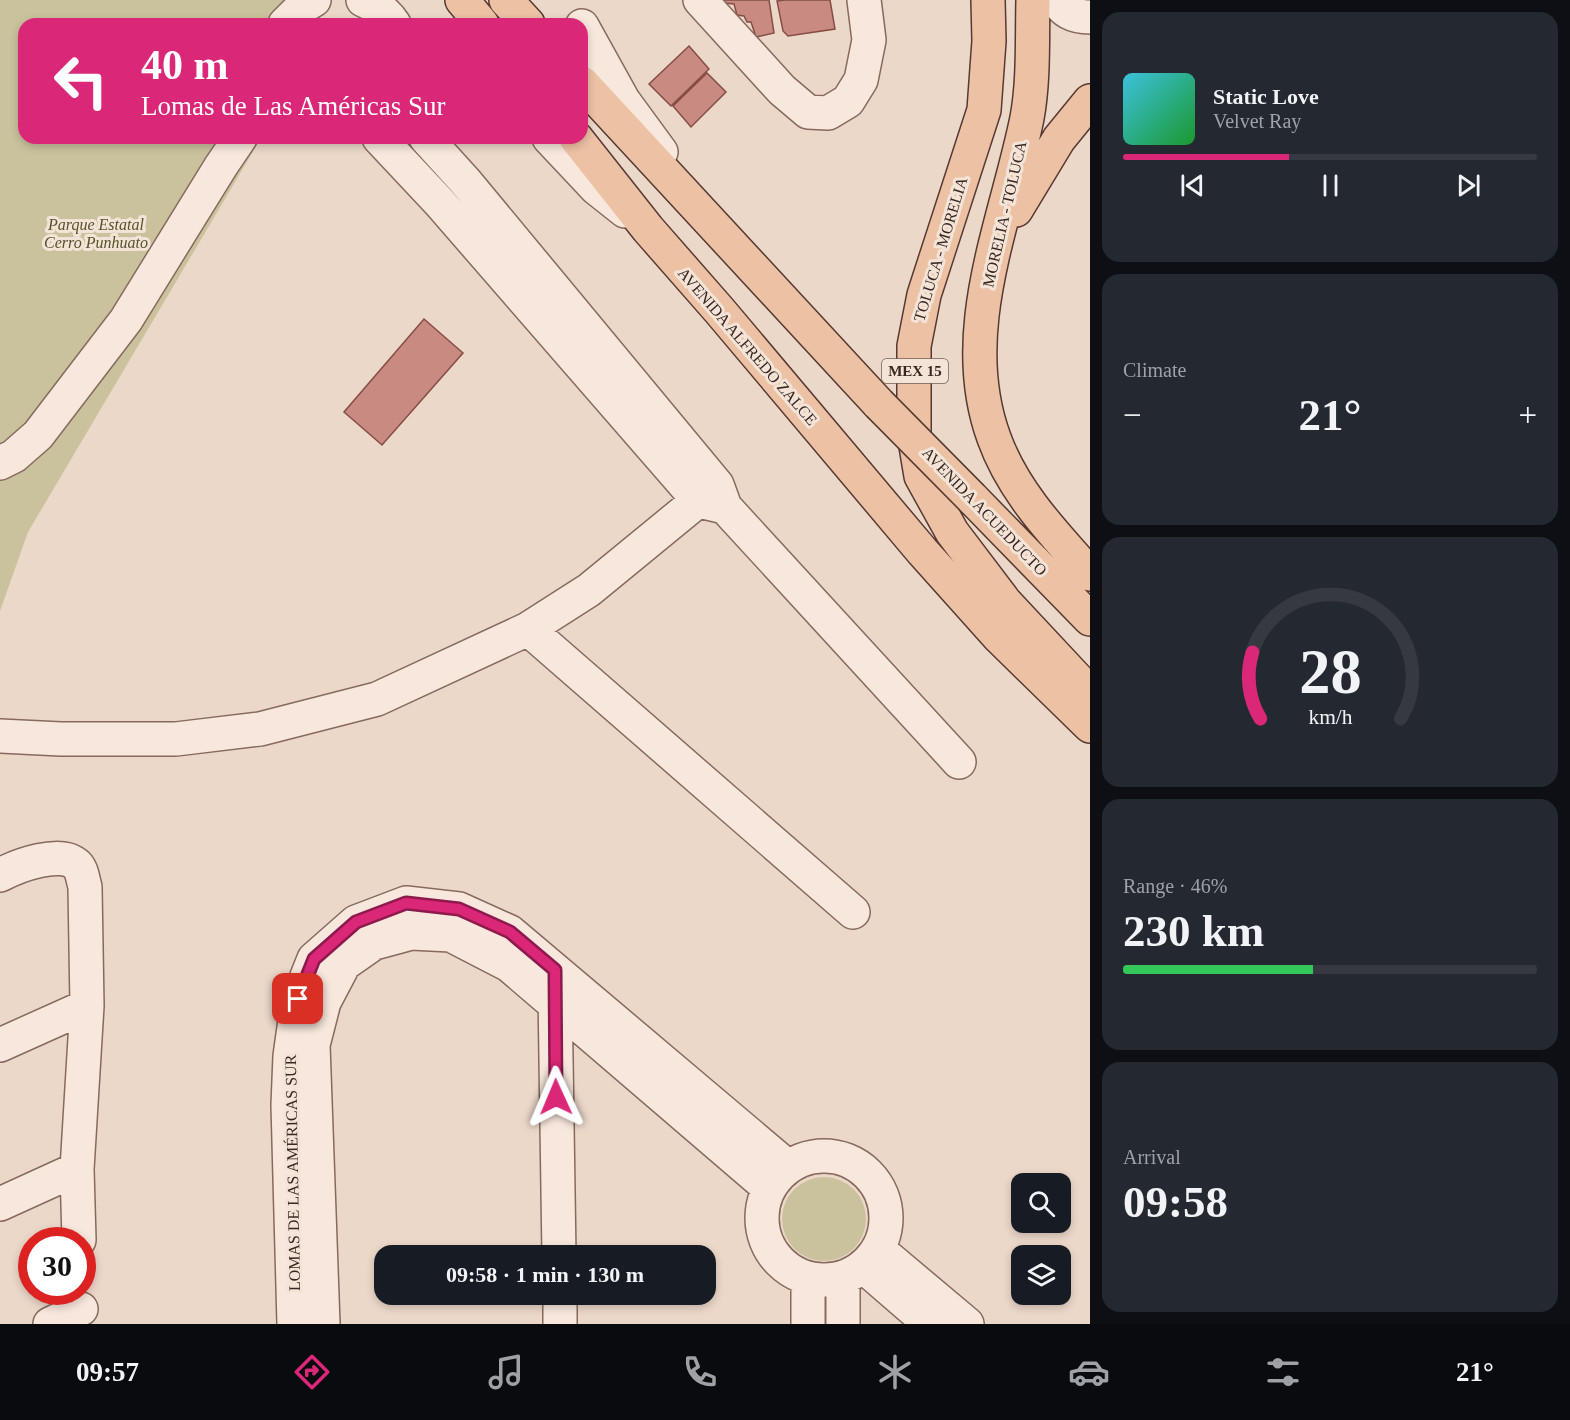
<!DOCTYPE html>
<meta charset="utf-8">
<style>
body{margin:0;font-family:"Times New Roman",serif;background:#242831;color:#f1f3f6;height:100vh;display:flex;flex-direction:column;font-size:22px;white-space:nowrap}
*{box-sizing:border-box;margin:0}
p{font-size:20px;color:#9ea1a6}
.icon{flex:none;width:33px;height:33px;fill:none;stroke:currentColor;stroke-width:2;stroke-linecap:round;stroke-linejoin:round}
.map{position:relative;flex:1;overflow:hidden}
.panel{display:flex;flex-direction:column;gap:12px;padding:12px;background:#0d0f14;width:480px}
.panel>*{flex:none}
.hud{position:absolute;left:18px;top:18px;width:570px;height:126px;border-radius:18px;box-shadow:0 3px 9px #0003;background:#db2777;color:#fff;overflow:hidden}
.controls{position:absolute;left:1011px;top:1173px;display:grid;gap:12px}
.controls a{display:grid;place-items:center;width:60px;height:60px;border-radius:12px;background:#171b24;box-shadow:0 3px 9px #0003;font-size:30px}
.speed{position:absolute;left:18px;top:1227px;display:flex;gap:12px;font-size:30px;font-weight:700;text-align:center}
.speed>*{display:grid;place-content:center;width:78px;height:78px;border-radius:50%;background:#171b24;box-shadow:0 3px 9px #0003;line-height:1}
.speed .limit{border:9px solid #d22;background:#fff;color:#111}
.pin{position:absolute;display:grid;place-items:center;width:51px;height:51px;color:#fff;margin:-26px;border-radius:12px;box-shadow:0 3px 9px #0006}
.me{position:absolute;width:66px;margin:-33px;rotate:359deg;stroke-linejoin:round;filter:drop-shadow(0 0 4px #0008)}
.turn{display:flex;align-items:center;gap:21px;height:126px;padding:0 24px;font-size:27px}
.turn .icon{width:78px;height:78px;stroke-width:2.5}
.turn b{display:block;font-size:42px;line-height:51px}
.big{font-size:45px;font-weight:600;line-height:1.1}
.panel .tile{flex:1;display:flex;flex-direction:column;justify-content:center;gap:9px;min-width:0;padding:0 21px;border-radius:18px;background:#242831}
.panel .dial{align-items:center;gap:0}
.dial svg{height:156px;overflow:visible;fill:none;stroke:#363941;stroke-width:7;stroke-linecap:round;text-anchor:middle}
.dial text{fill:#f1f3f6;stroke:none}
.song{display:flex;align-items:center;gap:18px}
.cover{width:72px;height:72px;border-radius:9px;background:linear-gradient(135deg,hsl(190 70% 55%),hsl(130 70% 35%))}
.played{height:6px;border-radius:3px;background:linear-gradient(90deg,#db2777 40%,#363941 40%)}
.keys{display:flex;justify-content:space-around;direction:ltr}
.heat{display:flex;justify-content:space-between;align-items:center;font-size:33px;direction:ltr}
.charge{height:9px;border-radius:4px;background:linear-gradient(90deg,#34c759 46%,#363941 0)}
.trip{position:absolute;left:374px;top:1245px;width:342px;height:60px;border-radius:18px;background:#171b24;box-shadow:0 3px 9px #0003;font-weight:600;line-height:60px;text-align:center}
.menu{display:flex;height:96px;justify-content:space-around;align-items:center;background:#090b0e;color:#9ea1a6}
.menu .icon{width:42px;height:42px}
.menu .current{color:#db2777}
.menu b{font-size:27px;color:#f1f3f6}
main{display:flex;flex:1;min-height:0}
.map>svg:first-child{display:block}
</style>
<main>
<div class="map">
<svg width="1090" height="1324" viewBox="0 0 1090 1324">
<rect width="100%" height="100%" fill="#ecd8c9"/>
<path fill="#cac29d" d="M0,0H298L292,24H24V138H261L28,532L0,611Z
M782 1219a42 42 0 1 1 84 0a42 42 0 1 1-84 0Z"/>
<path fill="#c88a81" stroke="#864d46" stroke-width="1.5" d="M724,0H769L774,33L756,37L751,22H747L744,16L737,15L734,4L724,3Z
M785,0H830L835,29L788,36L783,31L777,1Z
M689,46L709,69L671,106L649,84Z
M707,73L726,92L691,127L673,106Z
M424,319L463,353L382,445L344,412Z"/>
<g fill="none" stroke-linecap="round" stroke-linejoin="round">
<defs>
<path id="minor" d="M363,0C376,5 387,13 394,24
M700,0L782,90L808,112L828,113L848,101L861,80L869,40L864,0
M1057,0C1064,13 1076,17 1090,17
M285,24L301,8L314,0
M582,26L623,100L661,152
M379,138L440,203L699,501L720,506
M426,138L465,181L717,485L725,507L959,762
M549,138L596,188L625,211
M0,463L14,456L38,435L126,320L221,166L240,138
M528,629L853,912
M0,736L61,739H176L260,729L377,699L528,629L589,590L717,485
M0,875C17,866 61,849 77,865C82,870 83,880 85,887L87,1006L77,1169L79,1240
M555,993L559,1256
M0,1045L87,1006
M762 1218a62 62 0 1 1 124 0a62 62 0 1 1-124 0Z
M0,1204L77,1169
M879,1250L967,1324
M864,1267L930,1324
M808,1279V1324
M560,1294V1324
M50,1324L81,1309
M294,1324L288,1105L290,1056L298,999L314,959L356,922L406,903L459,909L510,932L788,1167
M323,1324L313,1045L324,1002L344,964L374,943L411,933L451,935L509,965L769,1188
M843,1324V1278"/>
<path id="major" d="M462,0L482,24
M506,0L528,24
M988,0L989,41L984,110L924,295L914,346V434L921,476L952,532L1005,602L1090,693
M1033,0C1032,39 1034,80 1027,118C1006,222 955,332 994,438C1013,491 1053,533 1090,574
M582,83L879,404
M576,138L648,229L719,310L922,551L999,637L1090,726
M1016,210L1059,139L1090,101
M972,498L1090,619"/>
</defs>
<use href="#minor" stroke="#88695e" stroke-width="36"/>
<use href="#major" stroke="#563932" stroke-width="36"/>
<use href="#minor" stroke="#f7e7dc" stroke-width="33"/>
<use href="#major" stroke="#ecc1a4" stroke-width="33"/>
<defs>
<path id="major-bridge" d="M879,404L972,498"/>
</defs>
<use href="#major-bridge" stroke="#563932" stroke-width="36" stroke-linecap="butt"/>
<use href="#major-bridge" stroke="#ecc1a4" stroke-width="33"/>
</g>
<g fill="none" stroke-linecap="round" stroke-linejoin="round">
<defs>
<path id="route" d="M298,999L314,959L356,922L406,903L459,909L510,932L555,970L556,1097"/>
</defs>
<use href="#route" stroke="#8e194d" stroke-width="15"/>
<use href="#route" stroke="#db2777" stroke-width="10"/>
</g>
<g text-anchor="middle" stroke-width="6" stroke-linejoin="round" paint-order="stroke">
<rect fill="#f4e4d8" stroke="#715f58" stroke-width="1.5" x="882" y="359" width="66" height="24" rx="4.5"/>
<g font-size="15" font-weight="bold" fill="#392621">
<text x="915" y="376">MEX 15</text>
</g>
<g font-size="16" fill="#392621" stroke="#f4e4d8">
<text transform="translate(1004 214) rotate(-77)" y="6">MORELIA - TOLUCA</text>
<text transform="translate(940 249) rotate(-73)" y="6">TOLUCA - MORELIA</text>
<text transform="translate(748 346) rotate(49)" y="6">AVENIDA ALFREDO ZALCE</text>
<text transform="translate(985 511) rotate(46)" y="6">AVENIDA ACUEDUCTO</text>
<text transform="translate(292 1173) rotate(-91)" y="6">LOMAS DE LAS AMÉRICAS SUR</text>
</g>
<g font-size="16" font-style="italic" fill="#545329" stroke="#f4e4d8">
<text x="96" y="230">Parque Estatal<tspan x="96" dy="18">Cerro Punhuato</tspan></text>
</g>
</g>
</svg>
<div class="controls">
<a><svg class="icon" aria-label="search" viewBox="0 0 24 24"><circle cx="10" cy="10" r="6"/><path d="M15 15l6 6"/></svg></a>
<a><svg class="icon" aria-label="layers" viewBox="0 0 24 24"><path d="M12 4l9 5-9 5-9-5zM3 14l9 5 9-5"/></svg></a>
</div>
<div class="speed"><div class="limit">30</div></div>
<div class="pin" style="left:298px;top:999px;background:#d93025"><svg class="icon" aria-label="arrive" viewBox="0 0 24 24"><path d="M6 21V4h12l-3 4 3 4H6"/></svg></div>
<svg class="me" style="left:556px;top:1097px" viewBox="-20 -20 40 40"><path d="M0-17L14 15 0 8-14 15z" fill="#db2777" stroke="#fff" stroke-width="4"/></svg>
<div class="trip">09:58 · 1 min · 130 m</div>
<div class="hud">
<div class="turn"><svg class="icon" aria-label="left" viewBox="0 0 24 24"><path d="M17 20v-9H6M10 6l-5 5 5 5"/></svg><div><b>40 m</b>Lomas de Las Américas Sur</div></div>
</div>
</div>
<section class="panel">
<div class="tile">
<div class="song"><i class="cover"></i><div><b>Static Love</b><p>Velvet Ray</p></div></div>
<div class="played"></div>
<div class="keys"><svg class="icon" aria-label="previous" viewBox="0 0 24 24"><path d="M18 5L8 12l10 7zM5 5v14"/></svg><svg class="icon" aria-label="pause" viewBox="0 0 24 24"><path d="M8 5v14M16 5v14"/></svg><svg class="icon" aria-label="next" viewBox="0 0 24 24"><path d="M6 5l10 7-10 7zM19 5v14"/></svg></div>
</div>
<div class="tile"><p>Climate</p>
<div class="heat"><a>−</a><b class="big">21°</b><a>+</a></div>
</div>
<div class="tile dial"><svg viewBox="0 0 100 80">
<path d="M14 69A42 42 0 1 1 86 69"/>
<path d="M14 69A42 42 0 0 1 10 35" stroke="#db2777"/>
<text x="50" y="56" font-size="32" font-weight="700">28</text>
<text x="50" y="72" font-size="11">km/h</text>
</svg></div>
<div class="tile"><p>Range · 46%</p><b class="big">230 km</b><div class="charge"></div></div>
<div class="tile"><p>Arrival</p><b class="big">09:58</b></div>
</section>
</main>
<nav class="menu">
<b>09:57</b>
<svg class="icon current" aria-label="directions" viewBox="0 0 24 24"><path d="M12 3l9 9-9 9-9-9zM9 14v-3h6M13 9l2 2-2 2"/></svg>
<svg class="icon" aria-label="music" viewBox="0 0 24 24"><path d="M9 18V5l10-2v13"/><circle cx="6" cy="18" r="3"/><circle cx="16" cy="16" r="3"/></svg>
<svg class="icon" aria-label="phone" viewBox="0 0 24 24"><path d="M5 4h4l2 5-3 2q2 4 5 5l2-3 5 2v4C11 20 4 13 5 4z"/></svg>
<svg class="icon" aria-label="climate" viewBox="0 0 24 24"><path d="M12 3v18M4 7l16 10M4 17L20 7"/></svg>
<svg class="icon" aria-label="car" viewBox="0 0 24 24"><path d="M5 17H2v-5l4-1 3-4h7l3 4 3 1v5h-3M9 17h6M6 11h13"/><circle cx="7" cy="17" r="2"/><circle cx="17" cy="17" r="2"/></svg>
<svg class="icon" aria-label="filters" viewBox="0 0 24 24"><path d="M4 7h16M4 17h16"/><circle cx="9" cy="7" r="2"/><circle cx="15" cy="17" r="2"/></svg>
<b>21°</b>
</nav>
